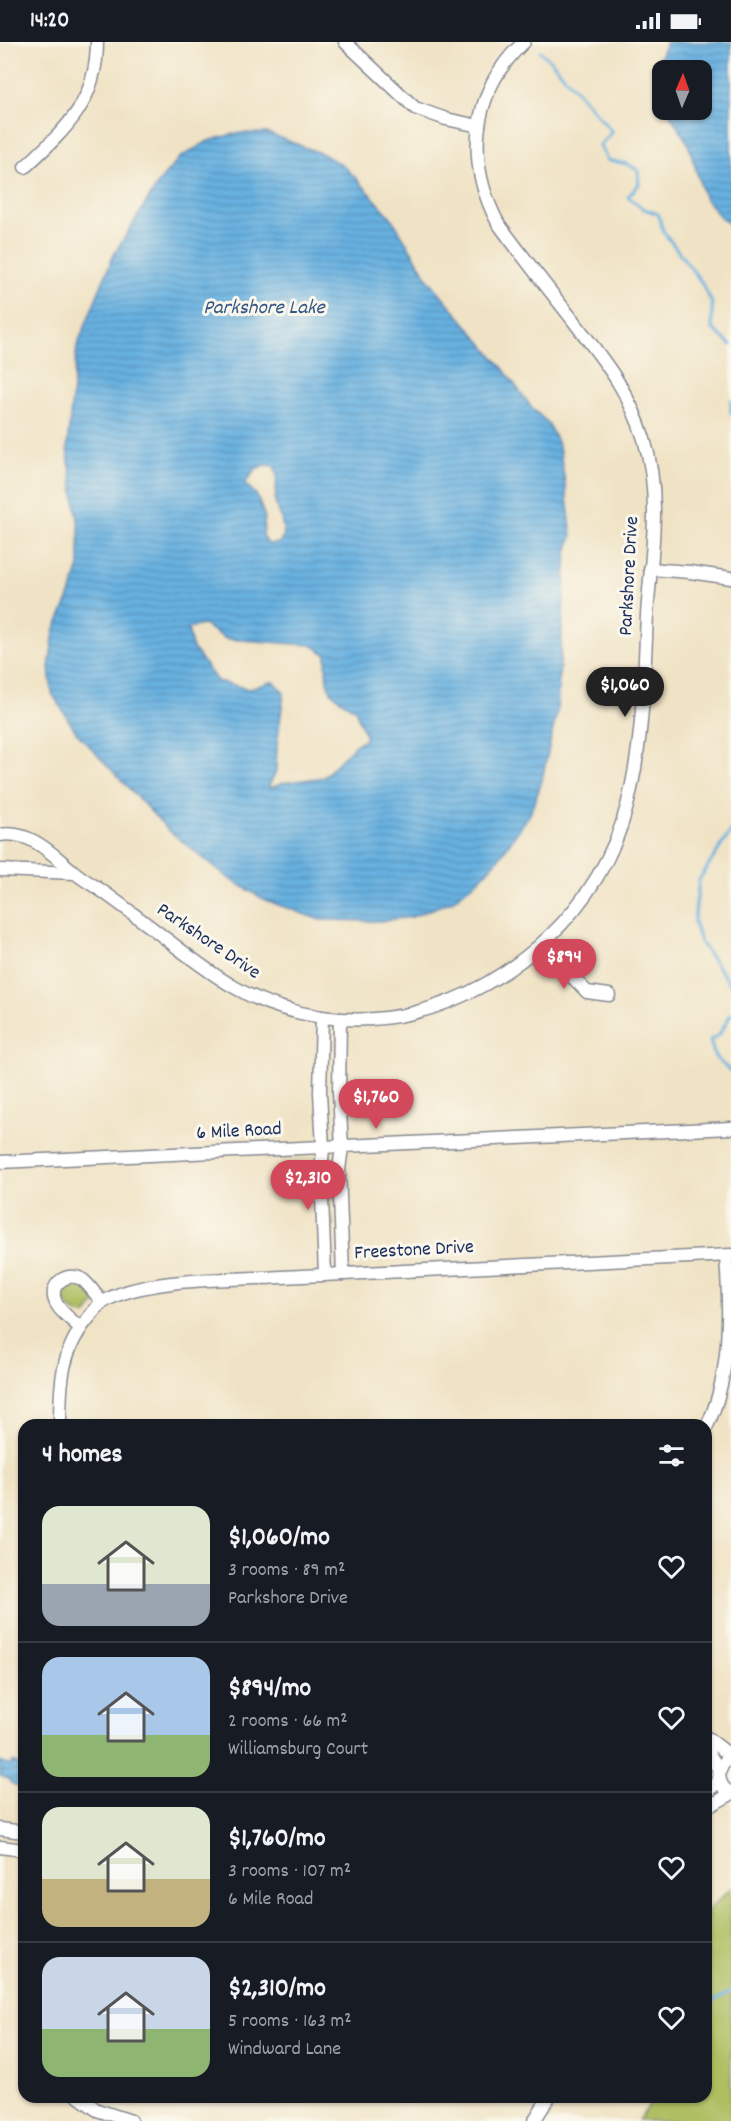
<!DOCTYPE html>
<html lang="en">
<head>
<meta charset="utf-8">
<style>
  :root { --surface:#171b24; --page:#20242c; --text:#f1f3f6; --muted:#9ea1a6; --line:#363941; --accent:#d1495b }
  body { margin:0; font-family:Dekko,sans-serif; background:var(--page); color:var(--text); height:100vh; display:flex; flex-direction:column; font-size:22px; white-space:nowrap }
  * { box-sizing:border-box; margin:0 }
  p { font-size:20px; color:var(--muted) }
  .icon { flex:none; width:33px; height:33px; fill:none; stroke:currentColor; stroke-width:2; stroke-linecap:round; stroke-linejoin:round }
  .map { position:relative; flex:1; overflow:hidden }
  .side { position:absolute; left:18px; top:1377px; width:694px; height:684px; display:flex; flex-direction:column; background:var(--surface); border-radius:18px; box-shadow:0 2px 4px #0004 }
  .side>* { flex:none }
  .needle { width:39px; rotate:2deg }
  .controls { position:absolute; left:652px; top:18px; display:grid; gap:12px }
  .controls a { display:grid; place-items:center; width:60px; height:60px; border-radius:12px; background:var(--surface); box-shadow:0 2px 4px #0004; font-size:30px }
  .price { position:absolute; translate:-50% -51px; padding:0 14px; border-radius:21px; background:var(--accent); color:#fff; font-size:20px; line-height:39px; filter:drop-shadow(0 2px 3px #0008) }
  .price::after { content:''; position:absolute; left:50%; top:36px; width:18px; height:14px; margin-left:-9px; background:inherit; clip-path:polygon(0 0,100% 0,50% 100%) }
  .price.on { background:#222; color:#fff }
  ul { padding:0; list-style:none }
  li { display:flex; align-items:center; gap:18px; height:150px; padding:0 24px }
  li+li { border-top:2px solid var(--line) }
  li span { display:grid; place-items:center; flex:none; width:168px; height:120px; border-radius:18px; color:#555 }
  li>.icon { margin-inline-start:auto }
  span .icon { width:72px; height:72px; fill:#fffc; stroke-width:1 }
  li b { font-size:26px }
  h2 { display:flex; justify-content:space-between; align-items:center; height:72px; padding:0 24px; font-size:26px }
  .status { display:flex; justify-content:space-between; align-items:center; height:42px; padding:0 30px; background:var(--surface); direction:ltr }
  .status svg { height:16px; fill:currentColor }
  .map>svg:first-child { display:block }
  .green { fill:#afbe61; stroke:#657660; stroke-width:1.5 }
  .water { fill:url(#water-rules); stroke:#42709f; stroke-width:1.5; fill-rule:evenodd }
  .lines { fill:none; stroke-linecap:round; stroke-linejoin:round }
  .stream { stroke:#68b1e0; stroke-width:3 }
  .minor-casing { stroke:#868992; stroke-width:15 }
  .minor { stroke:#fff; stroke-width:12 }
  .labels { text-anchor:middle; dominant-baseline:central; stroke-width:6; stroke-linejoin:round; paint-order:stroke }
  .street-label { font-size:20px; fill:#1b2f5e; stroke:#fbf7ec }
  .water-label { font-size:21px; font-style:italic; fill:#325685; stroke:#fbf7ec }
</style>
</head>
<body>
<div class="status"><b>14:20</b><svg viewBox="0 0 49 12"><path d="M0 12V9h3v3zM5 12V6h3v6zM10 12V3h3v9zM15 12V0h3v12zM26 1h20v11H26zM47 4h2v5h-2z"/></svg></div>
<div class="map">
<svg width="731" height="2079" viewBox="0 0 731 2079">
  <defs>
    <pattern id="water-rules" width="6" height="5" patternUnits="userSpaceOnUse" patternTransform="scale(1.5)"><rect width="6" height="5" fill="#68b1e0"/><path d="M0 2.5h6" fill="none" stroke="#5590b9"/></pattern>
  </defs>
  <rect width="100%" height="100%" fill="#fbf7ec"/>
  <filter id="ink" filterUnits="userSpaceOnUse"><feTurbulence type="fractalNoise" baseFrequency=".0167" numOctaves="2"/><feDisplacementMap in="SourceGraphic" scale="12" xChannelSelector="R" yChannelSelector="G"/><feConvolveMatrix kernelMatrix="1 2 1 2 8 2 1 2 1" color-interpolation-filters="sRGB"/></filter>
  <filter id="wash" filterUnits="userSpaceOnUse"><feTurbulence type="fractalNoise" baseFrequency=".008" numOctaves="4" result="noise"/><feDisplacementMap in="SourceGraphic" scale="24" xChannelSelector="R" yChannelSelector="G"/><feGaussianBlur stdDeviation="1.35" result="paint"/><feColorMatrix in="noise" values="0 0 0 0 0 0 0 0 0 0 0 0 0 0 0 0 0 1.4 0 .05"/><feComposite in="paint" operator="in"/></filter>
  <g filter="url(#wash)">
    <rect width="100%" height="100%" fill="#f0e3c5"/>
    <g class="green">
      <path d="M70,1240l11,1 15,19 -10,13c-12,0 -23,-11 -24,-23z"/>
      <path d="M731,1846v233h-93l17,-24h51l1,-186z"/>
    </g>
    <g class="water">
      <path d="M667,0h64v183l-9,-6 -18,-22 -16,-54 -21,-33h35v-40h-39v33l-2,-3 -6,-34z"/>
      <path d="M237,91h30l56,21 19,11 14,13 35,39 38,63 73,87 30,41 16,15 11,23 6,36 7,54 -5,16 -10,160 -16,72 -11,30 -30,43 -20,22 -28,22 -40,16 -32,4 -60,-1 -55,-20 -37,-22 -60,-48 -92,-98 -24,-39 -3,-25 5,-37 16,-36 9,-29v-38l-12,-80 10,-102 36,-90 46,-74 20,-24 29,-17zM266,423l8,1 3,8 -2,29 6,14 3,19 -5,7 -11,1 -5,-9 2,-18 -9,-23 -11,-10 10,-15zM204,583l22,14 85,6 15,9c1,34 -3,37 29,55l11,29 -11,7 -31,32 -42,6 -11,5 -2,-2 7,-15 1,-27 7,-51 -11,-12 -24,8 -32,-8 -25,-34 -4,-19z"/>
      <path d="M0,1720l11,4 2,-4 11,5 -7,19 -6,-3v-3l-11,-4z"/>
    </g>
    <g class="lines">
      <g class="stream">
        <path d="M540,9l12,11 60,70 -12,13 7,15 20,4 11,6 1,14 -11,13 14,11 16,6 5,17 39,52 10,20v25l19,17"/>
        <path d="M731,359v12"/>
        <path d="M731,789l-32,49 -5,42 6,20 31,43"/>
        <path d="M731,972l-12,21 -9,5 5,17 16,15"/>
        <path d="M707,1963l24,-14"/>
      </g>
    </g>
  </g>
  <g filter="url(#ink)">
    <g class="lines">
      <defs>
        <g id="minor">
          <path d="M345,0l70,66 31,11 33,7"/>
          <path d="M25,125c41,-38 72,-65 72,-125"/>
          <path d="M650,527l40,3 41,6"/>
          <path d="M0,793c30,-5 52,19 73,36 9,8 20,14 29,20 16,11 31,23 46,34 28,21 56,45 86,62 53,31 120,40 179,26 100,-25 189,-107 214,-207 16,-62 17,-128 20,-191 4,-58 15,-119 -3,-176 -16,-51 -41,-79 -72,-120 -25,-32 -50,-63 -74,-96 -33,-62 -27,-132 26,-181"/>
          <path d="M0,828l75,3"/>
          <path d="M541,903l46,47 22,3"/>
          <path d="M322,975l-2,76 3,55 -2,24 4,103"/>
          <path d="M340,977l-1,74 3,54 -3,23 4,104"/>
          <path d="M0,1120l731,-34"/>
          <path d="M79,1285c-7,-7 -19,-15 -23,-24 -9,-18 11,-33 27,-23 7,6 13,15 19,22"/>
          <path d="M60,1383c0,-43 1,-76 31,-110 3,-4 7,-10 12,-13 40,-25 131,-22 179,-25 149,-8 299,-14 449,-22"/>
          <path d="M706,1386c25,-50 24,-115 20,-172"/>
          <path d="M706,1695l25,19"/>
          <path d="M706,1707l13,21"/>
          <path d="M731,1714c-14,10 -17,28 0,37"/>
          <path d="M706,1753l13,-16"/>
          <path d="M706,1766l25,-14"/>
          <path d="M0,1787l24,3"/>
          <path d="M0,1805l24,3"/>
          <path d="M79,2055l18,13 34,11"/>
          <path d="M534,2079l15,-24"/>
        </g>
      </defs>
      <use href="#minor" class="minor-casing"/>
      <use href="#minor" class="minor"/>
    </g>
  </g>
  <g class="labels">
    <g class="street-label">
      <text transform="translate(630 534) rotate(-87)">Parkshore Drive</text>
      <text transform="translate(208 900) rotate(34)">Parkshore Drive</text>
      <text transform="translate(239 1090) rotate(-3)">6 Mile Road</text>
      <text transform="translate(414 1209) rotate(-3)">Freestone Drive</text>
    </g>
    <g class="water-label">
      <text x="264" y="267">Parkshore Lake</text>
    </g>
  </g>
</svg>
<div class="controls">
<a><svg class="needle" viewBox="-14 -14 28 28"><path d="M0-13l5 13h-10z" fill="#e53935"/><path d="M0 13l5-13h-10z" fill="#9ea1a6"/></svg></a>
</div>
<b class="price on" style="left:625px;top:676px">$1,060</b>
<b class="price" style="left:564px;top:948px">$894</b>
<b class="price" style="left:376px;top:1088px">$1,760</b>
<b class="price" style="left:308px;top:1169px">$2,310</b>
<section class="side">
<h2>4 homes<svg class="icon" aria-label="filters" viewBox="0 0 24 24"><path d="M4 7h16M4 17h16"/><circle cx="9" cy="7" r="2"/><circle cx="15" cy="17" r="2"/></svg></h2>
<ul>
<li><span style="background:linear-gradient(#dfe7d0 65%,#9aa5b1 0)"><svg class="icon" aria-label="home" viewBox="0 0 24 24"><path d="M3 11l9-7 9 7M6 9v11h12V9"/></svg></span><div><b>$1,060/mo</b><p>3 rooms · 89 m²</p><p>Parkshore Drive</p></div><svg class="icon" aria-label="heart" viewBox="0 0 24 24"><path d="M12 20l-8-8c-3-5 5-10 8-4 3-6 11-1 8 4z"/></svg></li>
<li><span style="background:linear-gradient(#a9c7e8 65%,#8fb573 0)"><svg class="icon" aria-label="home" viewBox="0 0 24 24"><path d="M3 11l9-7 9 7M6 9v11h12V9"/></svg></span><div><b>$894/mo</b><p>2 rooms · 66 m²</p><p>Williamsburg Court</p></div><svg class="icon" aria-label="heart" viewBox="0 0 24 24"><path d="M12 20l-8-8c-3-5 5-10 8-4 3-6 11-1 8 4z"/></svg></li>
<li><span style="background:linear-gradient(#dfe7d0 60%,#c2b280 0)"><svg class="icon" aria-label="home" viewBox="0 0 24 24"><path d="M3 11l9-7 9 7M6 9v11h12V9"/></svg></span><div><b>$1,760/mo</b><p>3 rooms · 107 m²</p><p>6 Mile Road</p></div><svg class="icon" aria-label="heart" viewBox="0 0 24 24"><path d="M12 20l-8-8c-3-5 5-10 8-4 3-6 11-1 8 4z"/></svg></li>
<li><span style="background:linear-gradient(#c9d6e8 60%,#8fb573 0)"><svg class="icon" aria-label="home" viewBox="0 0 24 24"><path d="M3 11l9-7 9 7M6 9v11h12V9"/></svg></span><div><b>$2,310/mo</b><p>5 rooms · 163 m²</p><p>Windward Lane</p></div><svg class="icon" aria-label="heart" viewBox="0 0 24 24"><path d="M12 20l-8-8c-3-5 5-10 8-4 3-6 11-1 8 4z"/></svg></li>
</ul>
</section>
</div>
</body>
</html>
